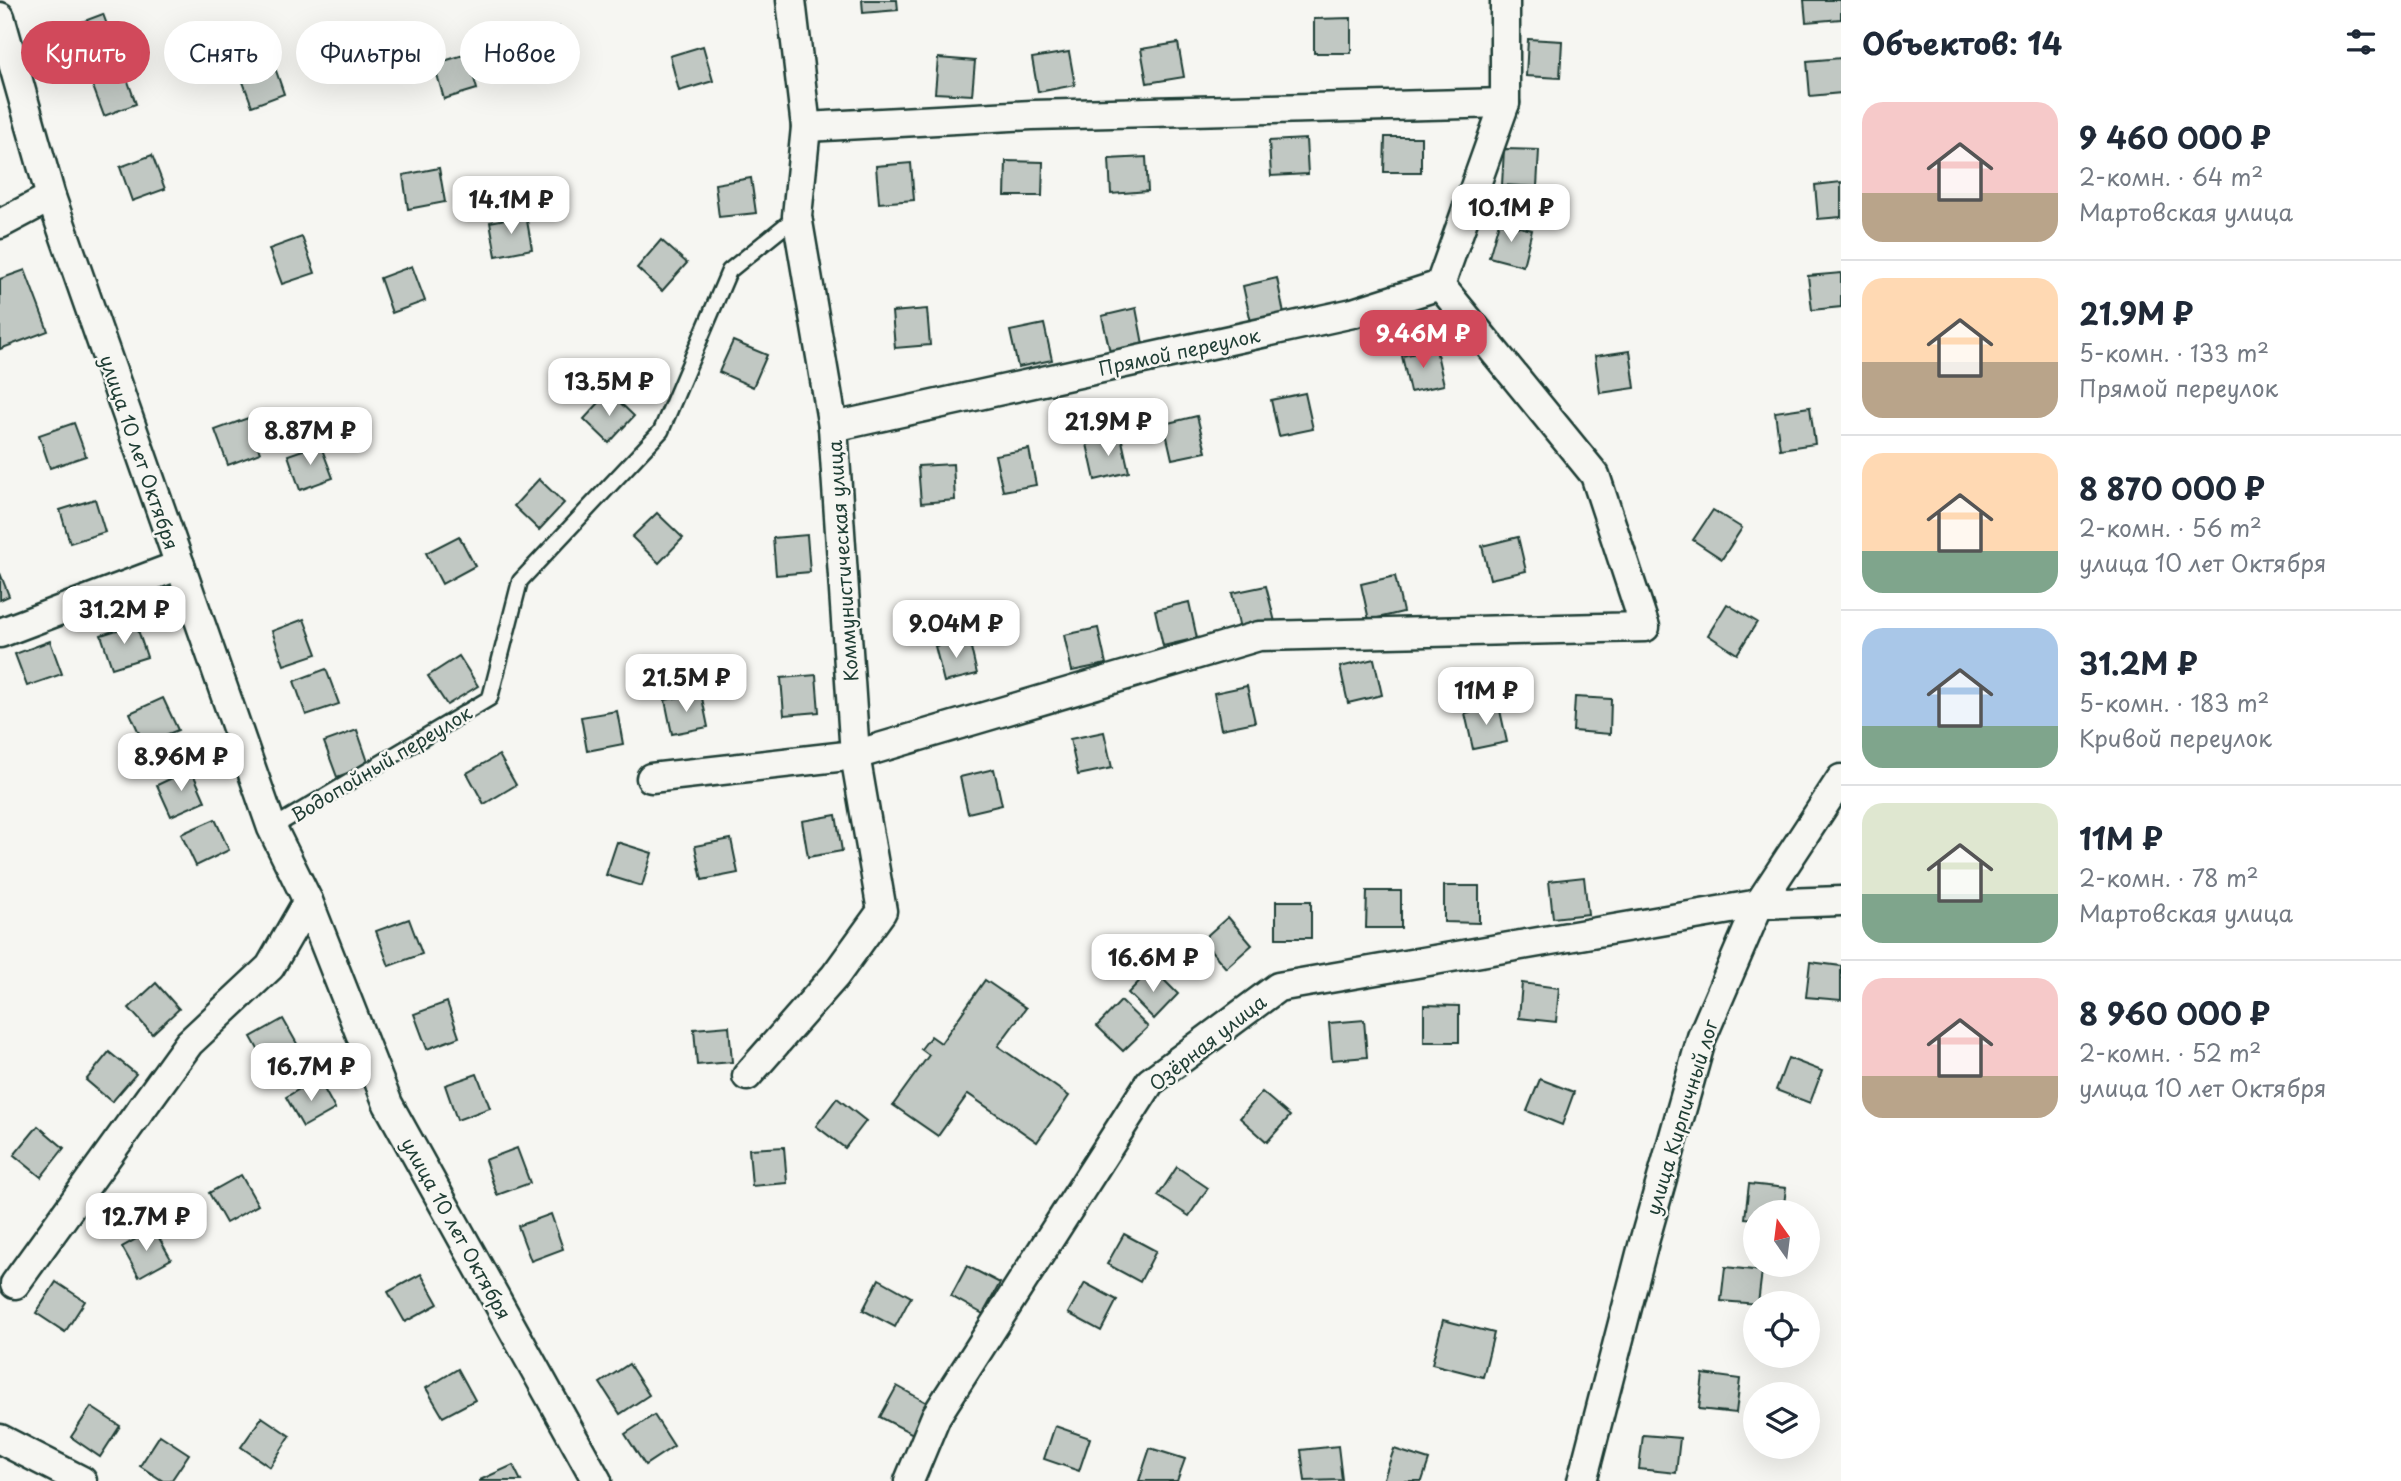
<!DOCTYPE html>
<html lang="ru">
<head>
<meta charset="utf-8">
<style>
  :root { --surface:#fff; --page:#f2f2f3; --text:#1f2937; --muted:#747a83; --line:#e0e1e3; --accent:#d1495b }
  body { margin:0; font-family:"Playpen Sans",sans-serif; background:var(--page); color:var(--text); height:100vh; display:flex; flex-direction:column; font-size:26px; white-space:nowrap }
  * { box-sizing:border-box; margin:0 }
  p { font-size:23px; color:var(--muted) }
  .icon { flex:none; width:38px; height:38px; fill:none; stroke:currentColor; stroke-width:2; stroke-linecap:round; stroke-linejoin:round }
  .map { position:relative; flex:1; overflow:hidden }
  .sheet { display:flex; flex-direction:column; background:var(--surface); width:560px }
  .sheet>* { flex:none }
  .hud { position:absolute; left:21px; top:21px; width:665px; height:63px; display:flex; gap:14px }
  .needle { width:46px; rotate:346deg }
  .tools { position:absolute; left:1743px; top:1200px; display:grid; gap:14px }
  .tools a { display:grid; place-items:center; width:77px; height:77px; border-radius:50%; background:var(--surface); box-shadow:0 7px 28px #0002; font-size:35px }
  .price { position:absolute; translate:-50% -60px; padding:0 16px; border-radius:14px; background:#fff; color:#222; font-size:23px; line-height:46px; filter:drop-shadow(0 2px 4px #0008) }
  .price::after { content:''; position:absolute; left:50%; top:42px; width:21px; height:16px; margin-left:-10px; background:inherit; clip-path:polygon(0 0,100% 0,50% 100%) }
  .price.active { background:var(--accent); color:#fff }
  ul { padding:0; list-style:none }
  li { display:flex; align-items:center; gap:21px; height:175px; padding:0 21px }
  li+li { border-top:2px solid var(--line) }
  li span { display:grid; place-items:center; flex:none; width:196px; height:140px; border-radius:21px; color:#555 }
  li>.icon { margin-inline-start:auto }
  span .icon { width:84px; height:84px; fill:#fffc; stroke-width:1 }
  li b { font-size:30px }
  h2 { display:flex; justify-content:space-between; align-items:center; height:84px; padding:0 21px; font-size:30px }
  .chip { padding:0 24px; border-radius:32px; background:var(--surface); box-shadow:0 7px 28px #0002; font-size:24px; line-height:63px }
  .chip.active { background:var(--accent); color:#fff }
  main { display:flex; flex:1; min-height:0 }
  .map>svg:first-child { display:block }
  .building { fill:#c1c8c3; stroke:#1f3d34; stroke-width:2 }
  .lines { fill:none; stroke-linecap:round; stroke-linejoin:round }
  .service-casing { stroke:#1f3d34; stroke-width:19 }
  .minor-casing { stroke:#1f3d34; stroke-width:33 }
  .service { stroke:#f6f6f2; stroke-width:14 }
  .minor { stroke:#f6f6f2; stroke-width:28 }
  .labels { text-anchor:middle; dominant-baseline:central; stroke-width:5; stroke-linejoin:round; paint-order:stroke }
  .street-label { font-size:19px; fill:#1f3d34; stroke:#f6f6f2 }
</style>
</head>
<body>
<main>
<div class="map">
<svg width="1841" height="1481" viewBox="0 0 1841 1481">
  <rect width="100%" height="100%" fill="#f6f6f2"/>
  <filter id="ink" filterUnits="userSpaceOnUse"><feTurbulence type="fractalNoise" baseFrequency=".0143" numOctaves="2"/><feDisplacementMap in="SourceGraphic" scale="14" xChannelSelector="R" yChannelSelector="G"/><feConvolveMatrix kernelMatrix="1 2 1 2 8 2 1 2 1" color-interpolation-filters="sRGB"/></filter>
  <g filter="url(#ink)">
    <g class="building">
      <path d="M862,0h35l1,10 -35,3z"/>
      <path d="M1804,0h37v19l-35,3z"/>
      <path d="M103,14l13,35 -33,12 -12,-35z"/>
      <path d="M1351,18v35h-37v-34z"/>
      <path d="M559,27l10,35 -33,9 -11,-35z"/>
      <path d="M1528,39l34,2 -2,37 -34,-2z"/>
      <path d="M1178,43l6,34 -37,6 -6,-34z"/>
      <path d="M703,46l10,35 -34,10 -9,-35z"/>
      <path d="M1069,52l6,33 -37,7 -6,-34z"/>
      <path d="M467,54l10,35 -33,10 -10,-35z"/>
      <path d="M938,58l37,3 -3,34 -37,-2z"/>
      <path d="M1841,58v35l-31,3 -3,-35z"/>
      <path d="M272,59l12,35 -32,12 -13,-35z"/>
      <path d="M124,70l12,34 -32,12 -13,-35z"/>
      <path d="M1385,137h36v35h-37z"/>
      <path d="M1306,139l2,35 -37,2 -2,-35z"/>
      <path d="M1504,149l35,1 -2,37 -35,-2z"/>
      <path d="M152,155l13,34 -33,12 -12,-34z"/>
      <path d="M1146,157l2,34 -37,3 -2,-35z"/>
      <path d="M1006,161l37,1 -1,34h-37z"/>
      <path d="M911,163l3,37 -35,3 -3,-37z"/>
      <path d="M439,168l6,34 -37,7 -5,-34z"/>
      <path d="M751,178l5,35 -37,4 -4,-33z"/>
      <path d="M1841,182v35l-23,2 -3,-34z"/>
      <path d="M526,215l6,34 -36,7 -6,-34z"/>
      <path d="M1499,222l33,8 -9,36 -34,-9z"/>
      <path d="M302,237l13,36 -33,11 -13,-35z"/>
      <path d="M661,240l26,23 -25,28 -25,-23z"/>
      <path d="M412,266l13,35 -33,12 -12,-35z"/>
      <path d="M25,270l23,61 -48,18v-70z"/>
      <path d="M1841,273v34l-29,3 -4,-34z"/>
      <path d="M1277,278l7,36 -33,8 -8,-36z"/>
      <path d="M1136,308l7,36 -33,8 -8,-36z"/>
      <path d="M927,309l3,36 -35,3 -3,-36z"/>
      <path d="M1044,324l8,36 -34,7 -8,-36z"/>
      <path d="M733,341l34,14 -14,32 -34,-15z"/>
      <path d="M1436,349l8,36 -34,7 -8,-36z"/>
      <path d="M1630,351l5,37 -35,5 -5,-37z"/>
      <path d="M609,392l25,24 -25,27 -25,-24z"/>
      <path d="M1305,393l8,36 -34,7 -8,-36z"/>
      <path d="M1810,407l5,37 -35,5 -5,-37z"/>
      <path d="M1197,416l9,36 -34,7 -8,-35z"/>
      <path d="M248,418l12,35 -32,12 -13,-35z"/>
      <path d="M74,423l12,33 -36,12 -11,-33z"/>
      <path d="M1121,436l8,36 -34,8 -8,-36z"/>
      <path d="M320,444l13,34 -33,12 -12,-35z"/>
      <path d="M1029,449l7,36 -33,6 -8,-36z"/>
      <path d="M953,464l2,36 -34,3 -3,-37z"/>
      <path d="M539,479l25,24 -25,27 -25,-24z"/>
      <path d="M95,499l10,33 -35,11 -10,-33z"/>
      <path d="M1713,510l29,18 -20,31 -29,-19z"/>
      <path d="M657,513l26,25 -24,25 -27,-26z"/>
      <path d="M807,535l3,37 -34,3 -3,-37z"/>
      <path d="M459,536l16,30 -33,18 -16,-31z"/>
      <path d="M1518,537l8,34 -36,8 -8,-33z"/>
      <path d="M0,573l9,23 -9,4z"/>
      <path d="M1395,576l8,36 -34,8 -8,-36z"/>
      <path d="M1266,586l9,36 -35,7 -8,-36z"/>
      <path d="M1189,602l8,36 -34,8 -8,-36z"/>
      <path d="M1727,604l30,18 -20,32 -29,-19z"/>
      <path d="M304,619l13,35 -33,11 -12,-34z"/>
      <path d="M136,624l11,33 -35,11 -11,-33z"/>
      <path d="M1098,628l8,36 -34,7 -8,-36z"/>
      <path d="M969,639l8,35 -33,8 -9,-36z"/>
      <path d="M50,641l12,33 -35,12 -12,-32z"/>
      <path d="M459,656l19,30 -31,19 -19,-29z"/>
      <path d="M1374,659l8,36 -34,8 -8,-36z"/>
      <path d="M326,669l13,35 -33,11 -12,-34z"/>
      <path d="M816,675l3,37 -35,3 -3,-37z"/>
      <path d="M1247,686l8,36 -34,7 -7,-36z"/>
      <path d="M701,693l7,34 -36,7 -7,-34z"/>
      <path d="M1575,697l36,2 -1,35 -37,-3z"/>
      <path d="M163,698l15,32 -34,14 -14,-31z"/>
      <path d="M1499,706l8,36 -34,7 -8,-36z"/>
      <path d="M617,711l6,33 -36,7 -6,-34z"/>
      <path d="M357,730l12,35 -32,12 -13,-35z"/>
      <path d="M1104,732l8,36 -34,7 -8,-36z"/>
      <path d="M499,755l17,30 -32,19 -17,-31z"/>
      <path d="M191,769l14,32 -34,15 -14,-31z"/>
      <path d="M994,769l8,36 -34,8 -8,-36z"/>
      <path d="M836,815l6,36 -34,6 -6,-36z"/>
      <path d="M215,819l14,31 -33,16 -15,-32z"/>
      <path d="M731,839l7,34 -36,7 -7,-34z"/>
      <path d="M617,842l35,11 -10,33 -36,-11z"/>
      <path d="M1584,877l4,37 -35,4 -4,-37z"/>
      <path d="M1444,886h35v37l-35,-1z"/>
      <path d="M1367,891h34v37h-35z"/>
      <rect x="1276" y="901" width="35" height="37"/>
      <path d="M1228,917l24,28 -26,23 -24,-28z"/>
      <path d="M409,919l13,35 -33,12 -13,-35z"/>
      <path d="M1810,962l31,4v34l-35,-3z"/>
      <path d="M1152,968l26,26 -24,25 -26,-26z"/>
      <path d="M985,980l41,28 -28,38 71,50 -32,46 -69,-48 -30,42 -45,-31 36,-50 -8,-6 10,-13 10,7z"/>
      <path d="M156,983l23,26 -27,25 -23,-26z"/>
      <path d="M1522,983l37,5 -3,34 -37,-4z"/>
      <path d="M1121,1001l27,26 -25,24 -26,-25z"/>
      <path d="M447,1002l12,35 -32,12 -13,-35z"/>
      <path d="M1424,1005l35,1v36h-35z"/>
      <path d="M283,1019l17,30 -32,18 -17,-30z"/>
      <path d="M1364,1020l3,37 -35,3 -3,-37z"/>
      <path d="M729,1026l3,36 -35,3 -3,-36z"/>
      <path d="M109,1052l27,22 -24,28 -26,-22z"/>
      <path d="M1788,1058l34,13 -12,32 -34,-13z"/>
      <path d="M477,1074l13,34 -33,12 -12,-35z"/>
      <path d="M318,1078l17,31 -32,18 -17,-30z"/>
      <path d="M1540,1079l34,13 -12,33 -35,-14z"/>
      <path d="M1262,1092l28,24 -23,26 -27,-24z"/>
      <path d="M837,1098l29,23 -21,27 -29,-22z"/>
      <path d="M38,1126l26,22 -23,29 -27,-22z"/>
      <path d="M784,1147l3,36 -35,3 -3,-37z"/>
      <path d="M517,1148l13,35 -33,12 -12,-35z"/>
      <path d="M1177,1167l31,21 -19,28 -31,-20z"/>
      <path d="M241,1175l17,30 -32,18 -17,-30z"/>
      <path d="M1749,1184l37,4 -3,25h-28v6l-10,-1z"/>
      <path d="M551,1214l12,35 -32,12 -13,-35z"/>
      <path d="M154,1229l17,30 -32,18 -17,-30z"/>
      <path d="M1124,1234l32,17 -16,31 -33,-18z"/>
      <path d="M967,1266l33,17 -17,31 -32,-18z"/>
      <path d="M1725,1267l37,4 -4,33 -37,-3z"/>
      <path d="M421,1274l17,30 -33,18 -17,-30z"/>
      <path d="M879,1279l32,18 -16,30 -32,-17z"/>
      <path d="M56,1282l29,19 -20,31 -29,-19z"/>
      <path d="M1085,1283l32,17 -16,31 -33,-18z"/>
      <path d="M1443,1320l51,13 -11,44 -51,-13z"/>
      <path d="M629,1364l20,31 -29,19 -20,-31z"/>
      <path d="M458,1369l17,31 -32,17 -17,-29z"/>
      <path d="M1703,1374l37,5 -4,34 -37,-4z"/>
      <path d="M897,1386l32,18 -16,30 -33,-17z"/>
      <path d="M91,1407l29,19 -20,31 -29,-20z"/>
      <path d="M654,1415l20,31 -29,19 -20,-31z"/>
      <path d="M262,1417l28,19 -20,31 -29,-20z"/>
      <path d="M1055,1426l35,12 -11,33 -35,-12z"/>
      <path d="M160,1435l29,19 -18,27h-8l-23,-15z"/>
      <path d="M1643,1435l37,3 -4,35 -37,-4z"/>
      <path d="M1338,1446l4,34 -37,1 -4,-31z"/>
      <path d="M1150,1448l35,11 -8,22h-38z"/>
      <path d="M1394,1449l35,11 -7,21h-39z"/>
      <path d="M513,1465l8,16h-41v-1z"/>
    </g>
    <g class="lines">
      <defs>
        <path id="service" d="M272,828l218,-130 30,-117 141,-150 68,-160 68,-55"/>
        <g id="minor">
          <path d="M0,17l51,180 221,631 36,73 80,203 209,377"/>
          <path d="M806,127l226,-12 473,-12"/>
          <path d="M0,224l51,-27"/>
          <path d="M833,427l520,-114 87,-28"/>
          <path d="M0,633l180,-68"/>
          <path d="M651,778l204,-23 404,-119 386,-9 -50,-152 -155,-190 65,-182v-103"/>
          <path d="M747,1076l88,-100 47,-65 -27,-156 -22,-328 -36,-211 9,-89 -15,-127"/>
          <path d="M15,1284l174,-241 81,-76 38,-66"/>
          <path d="M0,1439l82,42"/>
          <path d="M909,1481l27,-65 214,-334 128,-95 481,-83 82,-3"/>
          <path d="M1582,1481l62,-239 58,-205 57,-133 82,-125"/>
        </g>
      </defs>
      <use href="#service" class="service-casing"/>
      <use href="#minor" class="minor-casing"/>
      <use href="#service" class="service"/>
      <use href="#minor" class="minor"/>
    </g>
  </g>
  <g class="labels">
    <g class="street-label">
      <text transform="translate(1179 351) rotate(-12)">Прямой переулок</text>
      <text transform="translate(140 452) rotate(71)">улица 10 лет Октября</text>
      <text transform="translate(842 561) rotate(-94)">Коммунистическая улица</text>
      <text transform="translate(381 763) rotate(-31)">Водопойный переулок</text>
      <text transform="translate(1207 1042) rotate(-38)">Озёрная улица</text>
      <text transform="translate(1681 1117) rotate(-73)">улица Кирпичный лог</text>
      <text transform="translate(457 1228) rotate(61)">улица 10 лет Октября</text>
    </g>
  </g>
</svg>
<div class="tools">
<a><svg class="needle" viewBox="-14 -14 28 28"><path d="M0-13l5 13h-10z" fill="#e53935"/><path d="M0 13l5-13h-10z" fill="#747a83"/></svg></a>
<a><svg class="icon" aria-label="locate" viewBox="0 0 24 24"><circle cx="12" cy="12" r="6"/><path d="M12 2v4M12 18v4M2 12h4M18 12h4"/></svg></a>
<a><svg class="icon" aria-label="layers" viewBox="0 0 24 24"><path d="M12 4l9 5-9 5-9-5zM3 14l9 5 9-5"/></svg></a>
</div>
<b class="price" style="left:511px;top:236px">14.1M ₽</b>
<b class="price" style="left:1511px;top:244px">10.1M ₽</b>
<b class="price active" style="left:1423px;top:370px">9.46M ₽</b>
<b class="price" style="left:609px;top:418px">13.5M ₽</b>
<b class="price" style="left:1108px;top:458px">21.9M ₽</b>
<b class="price" style="left:310px;top:467px">8.87M ₽</b>
<b class="price" style="left:124px;top:646px">31.2M ₽</b>
<b class="price" style="left:956px;top:660px">9.04M ₽</b>
<b class="price" style="left:686px;top:714px">21.5M ₽</b>
<b class="price" style="left:1486px;top:727px">11M ₽</b>
<b class="price" style="left:181px;top:793px">8.96M ₽</b>
<b class="price" style="left:1153px;top:994px">16.6M ₽</b>
<b class="price" style="left:311px;top:1103px">16.7M ₽</b>
<b class="price" style="left:146px;top:1253px">12.7M ₽</b>
<div class="hud">
<a class="chip active">Купить</a>
<a class="chip">Снять</a>
<a class="chip">Фильтры</a>
<a class="chip">Новое</a>
</div>
</div>
<section class="sheet">
<h2>Объектов: 14<svg class="icon" aria-label="filters" viewBox="0 0 24 24"><path d="M4 7h16M4 17h16"/><circle cx="9" cy="7" r="2"/><circle cx="15" cy="17" r="2"/></svg></h2>
<ul>
<li><span style="background:linear-gradient(#f6c9c9 65%,#b9a48a 0)"><svg class="icon" aria-label="home" viewBox="0 0 24 24"><path d="M3 11l9-7 9 7M6 9v11h12V9"/></svg></span><div><b>9 460 000 ₽</b><p>2-комн. · 64 m²</p><p>Мартовская улица</p></div></li>
<li><span style="background:linear-gradient(#ffd9b3 60%,#b9a48a 0)"><svg class="icon" aria-label="home" viewBox="0 0 24 24"><path d="M3 11l9-7 9 7M6 9v11h12V9"/></svg></span><div><b>21.9M ₽</b><p>5-комн. · 133 m²</p><p>Прямой переулок</p></div></li>
<li><span style="background:linear-gradient(#ffd9b3 70%,#7fa58c 0)"><svg class="icon" aria-label="home" viewBox="0 0 24 24"><path d="M3 11l9-7 9 7M6 9v11h12V9"/></svg></span><div><b>8 870 000 ₽</b><p>2-комн. · 56 m²</p><p>улица 10 лет Октября</p></div></li>
<li><span style="background:linear-gradient(#a9c7e8 70%,#7fa58c 0)"><svg class="icon" aria-label="home" viewBox="0 0 24 24"><path d="M3 11l9-7 9 7M6 9v11h12V9"/></svg></span><div><b>31.2M ₽</b><p>5-комн. · 183 m²</p><p>Кривой переулок</p></div></li>
<li><span style="background:linear-gradient(#dfe7d0 65%,#7fa58c 0)"><svg class="icon" aria-label="home" viewBox="0 0 24 24"><path d="M3 11l9-7 9 7M6 9v11h12V9"/></svg></span><div><b>11M ₽</b><p>2-комн. · 78 m²</p><p>Мартовская улица</p></div></li>
<li><span style="background:linear-gradient(#f6c9c9 70%,#b9a48a 0)"><svg class="icon" aria-label="home" viewBox="0 0 24 24"><path d="M3 11l9-7 9 7M6 9v11h12V9"/></svg></span><div><b>8 960 000 ₽</b><p>2-комн. · 52 m²</p><p>улица 10 лет Октября</p></div></li>
</ul>
</section>
</main>
</body>
</html>
